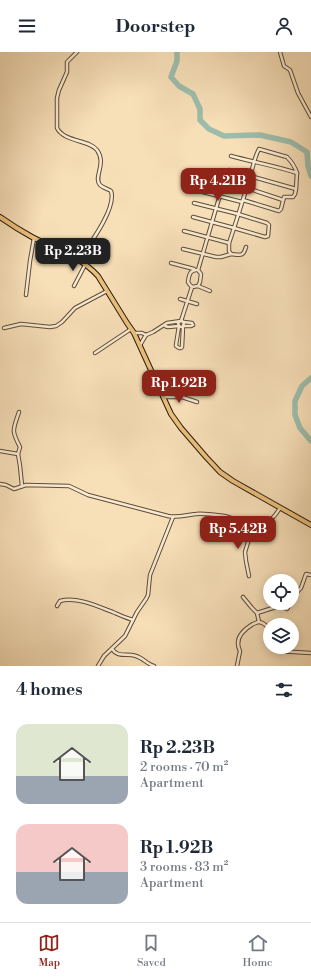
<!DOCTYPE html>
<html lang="en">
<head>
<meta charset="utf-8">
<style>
  :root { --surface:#fff; --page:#f6f6f7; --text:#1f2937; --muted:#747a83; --line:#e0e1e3; --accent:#8f2418 }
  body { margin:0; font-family:"Libre Bodoni",serif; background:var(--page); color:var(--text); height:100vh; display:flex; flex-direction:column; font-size:15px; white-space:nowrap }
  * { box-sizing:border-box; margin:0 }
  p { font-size:13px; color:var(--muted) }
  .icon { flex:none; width:22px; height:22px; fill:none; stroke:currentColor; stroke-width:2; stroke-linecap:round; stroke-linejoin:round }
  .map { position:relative; height:614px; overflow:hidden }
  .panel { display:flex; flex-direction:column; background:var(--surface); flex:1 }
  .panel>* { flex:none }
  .controls { position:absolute; left:263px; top:522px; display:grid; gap:8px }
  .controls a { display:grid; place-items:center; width:36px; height:36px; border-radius:50%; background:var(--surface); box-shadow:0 2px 10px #0003; font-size:20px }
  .price { position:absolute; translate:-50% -34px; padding:0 9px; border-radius:8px; background:var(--accent); color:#fff; font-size:13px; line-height:26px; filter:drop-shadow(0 1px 2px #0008) }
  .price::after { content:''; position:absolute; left:50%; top:24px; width:12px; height:9px; margin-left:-6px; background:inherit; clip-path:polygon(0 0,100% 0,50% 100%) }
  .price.selected { background:#222; color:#fff }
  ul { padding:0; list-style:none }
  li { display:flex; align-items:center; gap:12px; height:100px; padding:0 16px }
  li span { display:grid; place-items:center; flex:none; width:112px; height:80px; border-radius:12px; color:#555 }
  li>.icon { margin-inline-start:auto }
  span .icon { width:48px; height:48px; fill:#fffc; stroke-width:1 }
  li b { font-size:17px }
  h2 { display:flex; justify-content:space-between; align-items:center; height:48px; padding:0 16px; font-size:17px }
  header { display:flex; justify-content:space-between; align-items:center; height:52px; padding:0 16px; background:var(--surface); font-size:18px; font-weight:700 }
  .tabs { display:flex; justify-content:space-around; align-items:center; height:56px; border-top:1px solid var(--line); background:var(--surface); font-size:11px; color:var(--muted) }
  .tabs a { display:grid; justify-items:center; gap:2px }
  .tabs .selected { color:var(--accent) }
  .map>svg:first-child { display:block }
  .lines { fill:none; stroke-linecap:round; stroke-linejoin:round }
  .river { stroke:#9dbdac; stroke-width:5.5 }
  .minor-casing { stroke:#5c4d3a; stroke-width:4.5 }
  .primary-casing { stroke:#291c10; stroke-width:6 }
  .minor { stroke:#faead1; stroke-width:2.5 }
  .primary { stroke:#ecc07c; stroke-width:4 }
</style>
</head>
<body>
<header><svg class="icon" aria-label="menu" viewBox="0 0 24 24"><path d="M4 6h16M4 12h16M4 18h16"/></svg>Doorstep<svg class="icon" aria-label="person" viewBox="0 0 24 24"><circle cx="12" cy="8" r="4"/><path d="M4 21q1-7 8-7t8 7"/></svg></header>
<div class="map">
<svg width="311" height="614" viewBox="0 0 311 614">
  <rect width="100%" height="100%" fill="#f7dfb8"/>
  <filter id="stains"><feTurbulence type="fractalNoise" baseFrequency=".005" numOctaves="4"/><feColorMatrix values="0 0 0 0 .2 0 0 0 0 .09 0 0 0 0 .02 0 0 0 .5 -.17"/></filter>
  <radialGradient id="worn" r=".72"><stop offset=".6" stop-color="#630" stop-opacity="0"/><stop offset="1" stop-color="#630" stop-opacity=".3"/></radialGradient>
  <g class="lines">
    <g class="river">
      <path d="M177,0v9l-6,16 8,9 14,8 7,15v11l9,9 15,7 36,-1 31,7 16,10 1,14 3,10"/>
      <path d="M311,326l-9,8 -7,15v14l5,13 11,13"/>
    </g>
    <defs>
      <g id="minor">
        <path d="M77,0l-10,10v10l-8,18 -2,8v30c7,14 33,12 40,22 10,14 -4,27 3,35 3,3 8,4 11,6 6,17 -22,54 -32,69"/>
        <path d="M280,0l4,14 6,4 8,23 13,24"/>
        <path d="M191,122l56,14 36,12"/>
        <path d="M191,137l51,13"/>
        <path d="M243,148l36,11 2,-2 3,-12h9l2,-3 1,-5"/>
        <path d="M193,165l41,11 31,9 3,-1 1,-11 -2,-2 -29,-9 -44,-11"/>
        <path d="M184,179l45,12c7,-20 13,-41 20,-62 3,-10 5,-23 10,-32l28,8c5,5 8,10 10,16 -21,-7 -44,-11 -66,-17"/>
        <path d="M229,191v8l2,3c10,1 12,3 15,-7"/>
        <path d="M183,197l33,8h5l10,-3"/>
        <path d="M171,211l23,6"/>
        <path d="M74,234l11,-21"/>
        <path d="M198,234l12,5"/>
        <path d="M192,235l6,-1 2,-4 1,-8 -3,-4"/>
        <path d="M26,243l4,-34 4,-23"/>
        <path d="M180,247l17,5"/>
        <path d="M181,269l11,-34 -2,-2 -2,-3c1,-7 2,-13 10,-12l29,-99 2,-1 67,19 1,-16"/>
        <path d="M184,270l8,1 1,2"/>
        <path d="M165,274l3,1 11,-1"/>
        <path d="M179,274l-3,19v1l3,2h2l1,-1 1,-20"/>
        <path d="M184,274h7l2,-1"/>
        <path d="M4,276l17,-4 29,3 6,-1 6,-4 13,-14 32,-17"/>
        <path d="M135,281h7l4,2 7,-3 14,-9 14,-2h1l2,2 -1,3 -2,1 -2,-1 -1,-3 1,-1"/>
        <path d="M140,293l6,-10"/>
        <path d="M95,301l36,-24"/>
        <path d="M163,345h19l15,5"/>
        <path d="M19,360c-6,18 -8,18 1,35l-2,7 2,12 2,20"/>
        <path d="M0,399l18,3"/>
        <path d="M0,432l6,1 8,4 12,-4 43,1 19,9 80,21c10,2 18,-1 28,-2 7,-1 20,1 28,2 12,2 25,14 38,9 8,-3 14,-10 18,-17"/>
        <path d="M249,524l-3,-15 -1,-9 8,-26"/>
        <path d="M243,545l9,11 5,5 22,-7 8,3 4,-6"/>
        <path d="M292,549l3,-7 6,-6 5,-14 5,1"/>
        <path d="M57,554l3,-5c17,-5 39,6 55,12 6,3 12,5 18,7"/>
        <path d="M257,561l2,9"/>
        <path d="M273,595v2l3,2 35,2"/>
        <path d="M112,597c6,9 15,4 24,7 7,2 11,8 18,10"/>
        <path d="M98,614l6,-10 21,-20 12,-24 9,-13 2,-4 2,-20 23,-58"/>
        <path d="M237,614l3,-15c-6,-12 3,-21 13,-27 1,0 4,-2 6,-2 4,0 8,4 11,7"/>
      </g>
      <path id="primary" d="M0,165c10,7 21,14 32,20 23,12 48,19 66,39l29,47 7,10 37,81 10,14 25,29 14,15 13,9 78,44"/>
    </defs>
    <use href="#minor" class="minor-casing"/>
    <use href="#primary" class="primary-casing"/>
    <use href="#minor" class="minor"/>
    <use href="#primary" class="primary"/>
  </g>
  <rect width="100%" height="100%" filter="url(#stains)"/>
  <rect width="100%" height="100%" fill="url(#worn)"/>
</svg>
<div class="controls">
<a><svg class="icon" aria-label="locate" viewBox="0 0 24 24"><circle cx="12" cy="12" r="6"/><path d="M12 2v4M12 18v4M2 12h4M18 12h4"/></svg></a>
<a><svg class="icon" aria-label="layers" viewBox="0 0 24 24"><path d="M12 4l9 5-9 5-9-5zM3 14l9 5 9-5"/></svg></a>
</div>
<b class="price" style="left:218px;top:150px">Rp 4.21B</b>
<b class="price selected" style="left:73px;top:220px">Rp 2.23B</b>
<b class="price" style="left:179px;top:352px">Rp 1.92B</b>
<b class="price" style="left:238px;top:498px">Rp 5.42B</b>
</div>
<section class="panel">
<h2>4 homes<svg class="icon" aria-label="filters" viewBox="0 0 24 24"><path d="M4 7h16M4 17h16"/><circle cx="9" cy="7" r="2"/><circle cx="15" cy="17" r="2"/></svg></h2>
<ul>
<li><span style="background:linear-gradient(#dfe7d0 65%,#9aa5b1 0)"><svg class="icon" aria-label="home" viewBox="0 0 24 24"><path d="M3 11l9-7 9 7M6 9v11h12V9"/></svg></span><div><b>Rp 2.23B</b><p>2 rooms · 70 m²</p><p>Apartment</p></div></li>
<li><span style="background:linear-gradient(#f6c9c9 60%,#9aa5b1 0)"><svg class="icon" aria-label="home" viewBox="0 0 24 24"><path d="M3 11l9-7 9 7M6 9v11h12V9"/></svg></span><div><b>Rp 1.92B</b><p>3 rooms · 83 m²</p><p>Apartment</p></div></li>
</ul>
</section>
<nav class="tabs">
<a class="selected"><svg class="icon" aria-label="map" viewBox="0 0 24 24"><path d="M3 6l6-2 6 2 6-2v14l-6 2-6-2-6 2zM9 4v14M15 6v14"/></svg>Map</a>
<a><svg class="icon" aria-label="saved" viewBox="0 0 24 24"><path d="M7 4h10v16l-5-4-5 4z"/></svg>Saved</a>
<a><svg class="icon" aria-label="home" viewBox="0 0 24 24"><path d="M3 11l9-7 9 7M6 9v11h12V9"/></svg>Home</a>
</nav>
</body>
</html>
